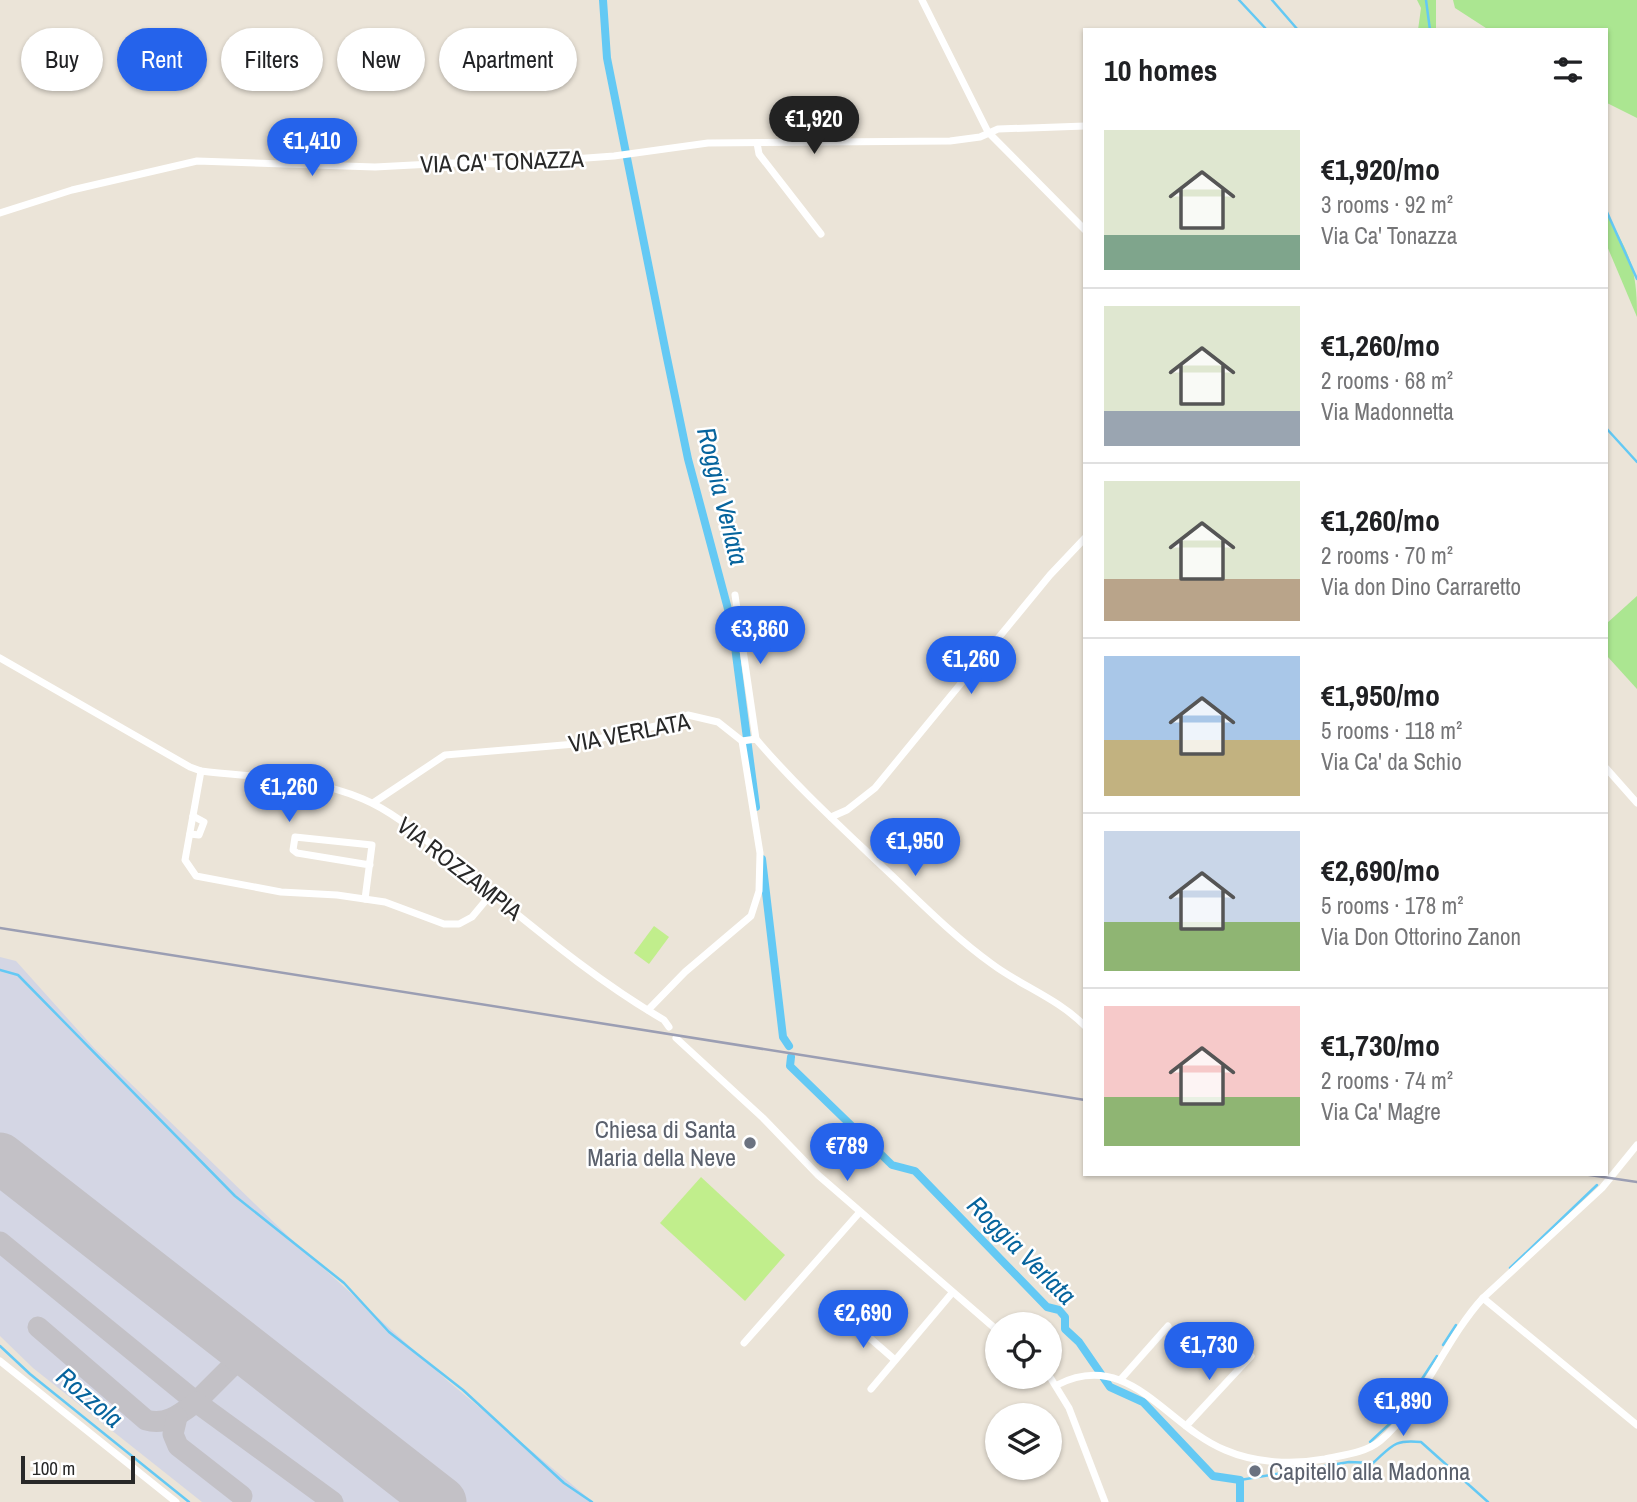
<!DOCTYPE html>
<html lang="en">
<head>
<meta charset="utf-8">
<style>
  :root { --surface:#fff; --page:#f6f6f6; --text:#202124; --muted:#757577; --line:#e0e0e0; --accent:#2563eb }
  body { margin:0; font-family:"Archivo Narrow",sans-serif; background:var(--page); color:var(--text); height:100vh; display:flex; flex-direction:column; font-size:26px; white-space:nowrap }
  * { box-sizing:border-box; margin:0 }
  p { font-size:23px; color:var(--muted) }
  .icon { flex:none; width:38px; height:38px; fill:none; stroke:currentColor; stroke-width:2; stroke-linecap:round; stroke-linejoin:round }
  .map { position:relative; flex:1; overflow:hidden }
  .side { position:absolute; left:1083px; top:28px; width:525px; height:1148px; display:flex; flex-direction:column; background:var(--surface); border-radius:0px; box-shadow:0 2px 5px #0004 }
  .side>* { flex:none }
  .banner { position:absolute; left:21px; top:28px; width:665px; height:63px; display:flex; gap:14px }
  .fabs { position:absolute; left:985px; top:1312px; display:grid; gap:14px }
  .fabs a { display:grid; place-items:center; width:77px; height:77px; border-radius:50%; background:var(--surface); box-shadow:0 2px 5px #0004; font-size:35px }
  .scale { position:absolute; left:21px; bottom:18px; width:114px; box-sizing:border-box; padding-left:7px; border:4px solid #282828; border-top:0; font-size:19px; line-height:24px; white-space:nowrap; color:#282828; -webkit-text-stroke:5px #fff; paint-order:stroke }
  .price { position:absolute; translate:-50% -60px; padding:0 16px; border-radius:24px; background:var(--accent); color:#fff; font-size:23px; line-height:46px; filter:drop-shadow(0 2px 4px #0008) }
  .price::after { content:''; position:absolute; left:50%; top:42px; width:21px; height:16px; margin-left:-10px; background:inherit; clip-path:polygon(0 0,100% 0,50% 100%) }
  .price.current { background:#222; color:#fff }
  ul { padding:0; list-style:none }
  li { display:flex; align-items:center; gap:21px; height:175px; padding:0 21px }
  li+li { border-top:2px solid var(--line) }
  li span { display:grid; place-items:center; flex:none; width:196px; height:140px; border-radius:0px; color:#555 }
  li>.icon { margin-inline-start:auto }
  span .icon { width:84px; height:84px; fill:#fffc; stroke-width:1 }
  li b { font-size:30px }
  h2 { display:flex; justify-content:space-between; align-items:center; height:84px; padding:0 21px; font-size:30px }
  .tag { padding:0 24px; border-radius:32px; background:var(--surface); box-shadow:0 2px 5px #0004; font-size:24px; line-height:63px }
  .tag.current { background:var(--accent); color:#fff }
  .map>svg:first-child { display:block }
  .airport { fill:#d4d6e4 }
  .green { fill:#abe691 }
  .pitch { fill:#c1ee8c }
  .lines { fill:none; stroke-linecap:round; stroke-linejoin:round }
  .stream { stroke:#64c9f4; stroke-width:2.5 }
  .canal { stroke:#64c9f4; stroke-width:8 }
  .taxiway { stroke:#c3c1c6; stroke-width:21 }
  .runway { stroke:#c3c1c6; stroke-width:51 }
  .minor { stroke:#fff; stroke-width:7 }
  .rail { stroke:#9b9eb3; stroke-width:2.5 }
  .worship-dot { fill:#6b7280; stroke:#fff; stroke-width:2.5 }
  .labels { text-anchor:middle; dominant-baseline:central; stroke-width:5; stroke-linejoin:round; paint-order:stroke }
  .street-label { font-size:24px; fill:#282828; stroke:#fff }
  .worship-label { font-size:24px; fill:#5b616d; stroke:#fff; text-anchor:end }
  .water-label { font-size:26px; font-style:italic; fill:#06649d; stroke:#fff }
</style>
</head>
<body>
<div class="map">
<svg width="1637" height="1502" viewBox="0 0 1637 1502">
  <rect width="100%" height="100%" fill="#ebe4d8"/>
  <path class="airport" d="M0,957l16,4 78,87 195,189 160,145 144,120h-391l-169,-134 -33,-32z"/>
  <g class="green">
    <path d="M1417,0h19v30h-18l3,-22z"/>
    <path d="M1453,0h184v118l-30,-15 -1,-73h-117l-34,-22z"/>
    <path d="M1606,213c24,42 31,55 31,104l-30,-71z"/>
    <path d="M1637,596v93l-30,-33 -1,-32z"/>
  </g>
  <g class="pitch">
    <path d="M654,926l15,11 -20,27 -15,-11z"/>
    <path d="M701,1177l84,78 -40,46 -85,-78z"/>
  </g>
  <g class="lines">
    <g class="stream">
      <path d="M1239,0l28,30"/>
      <path d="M1272,0l26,30"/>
      <path d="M1426,0l4,30"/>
      <path d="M1606,210l31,69"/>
      <path d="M1606,428l31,34"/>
      <path d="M0,970l18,5 217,221 109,87 45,49 74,58 101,93 28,19"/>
      <path d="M1510,1268l87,-83"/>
      <path d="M1443,1345l13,-20"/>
      <path d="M0,1346l30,28 159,128"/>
      <path d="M1370,1442l27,-25 40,-61"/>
      <path d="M1240,1480l109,-18 24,1c19,-17 21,-24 48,-21l67,60"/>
    </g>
    <g class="canal">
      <path d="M603,0l4,58 59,295 22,106 44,165 24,183"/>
      <path d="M762,859l21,178 6,9"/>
      <path d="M791,1057l-1,9 102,99 23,6 132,136 12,3 6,7v12l14,13 31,45 33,15 70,74 27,4v22"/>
    </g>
    <g class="taxiway">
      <path d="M0,1242l196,160 40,-40h26"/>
      <path d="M38,1327l108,93c20,6 34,-6 50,-18l137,100"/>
      <path d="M229,1336l6,14 1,12"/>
      <path d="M177,1417l-4,17 5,12 64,50"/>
    </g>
    <path class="runway" d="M0,1158l441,344"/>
    <g class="minor">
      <path d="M922,0l66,132 97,98"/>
      <path d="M757,143l2,11 62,80"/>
      <path d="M0,213l72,-23 125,-29 178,6 76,-4 53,1 110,-8 94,-13 242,-2 30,-4 18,-8 87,-3"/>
      <path d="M735,595l21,144"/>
      <path d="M0,658l190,109 11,4c55,7 111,6 162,28 36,15 66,45 96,68 66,53 131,110 205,153l5,7"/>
      <path d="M742,741l14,-2c39,46 84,87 128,129 35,33 69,68 108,96 31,23 65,34 93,62"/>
      <path d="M1606,768l31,35"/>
      <path d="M201,771l-16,89 11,16 85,16 56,3 48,7 59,22h15l13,-7 20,-24"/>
      <path d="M373,803l72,-48 130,-11 94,-21 19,-8 30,7 24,19 18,112 -1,38 -8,25 -66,56 -37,38"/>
      <path d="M831,817l16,-7 28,-22 175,-213 35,-37"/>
      <path d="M190,834l9,1 5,-13 -11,-6"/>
      <path d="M365,899l7,-54 -77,-8 -2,13 4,3 73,12"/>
      <path d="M676,1038l87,80 55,57 180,156"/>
      <path d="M1483,1298l119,-110 35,-43"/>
      <path d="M848,1319l47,41"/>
      <path d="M744,1343l115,-130"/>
      <path d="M0,1361l176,141"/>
      <path d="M1050,1377l19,31 36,94"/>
      <path d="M1121,1379l47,-53"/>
      <path d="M1057,1385c72,-37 109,41 168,65 30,13 67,15 100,9 18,-4 40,-6 55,-18 39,-32 66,-103 103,-143l154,127"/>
      <path d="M871,1389l81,-96"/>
      <path d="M1186,1426l65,-70"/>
    </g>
    <g class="rail">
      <path d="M0,928l1085,172"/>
      <path d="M1583,1174l54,8"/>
    </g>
  </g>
  <g class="worship-dot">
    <circle cx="750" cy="1143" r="7"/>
    <circle cx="1255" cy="1471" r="7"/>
  </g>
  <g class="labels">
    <g class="street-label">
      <text transform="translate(502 161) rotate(-2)">VIA CA' TONAZZA</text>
      <text transform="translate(629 732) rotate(-11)">VIA VERLATA</text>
      <text transform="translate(460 868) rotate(38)">VIA ROZZAMPIA</text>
    </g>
    <g class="worship-label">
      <text x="736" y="1129">Chiesa di Santa<tspan x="736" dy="28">Maria della Neve</tspan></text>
      <text x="1269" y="1471" text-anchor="start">Capitello alla Madonna</text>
    </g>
    <g class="water-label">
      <text transform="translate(723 496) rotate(76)">Roggia Verlata</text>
      <text transform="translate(1022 1250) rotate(45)">Roggia Verlata</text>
      <text transform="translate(90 1397) rotate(40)">Rozzola</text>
    </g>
  </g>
</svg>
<div class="fabs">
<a><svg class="icon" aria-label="locate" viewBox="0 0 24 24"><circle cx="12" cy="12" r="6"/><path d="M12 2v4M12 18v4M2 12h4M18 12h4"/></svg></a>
<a><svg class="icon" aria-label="layers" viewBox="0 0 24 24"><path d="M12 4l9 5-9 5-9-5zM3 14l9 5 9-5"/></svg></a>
</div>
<div class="scale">100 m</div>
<b class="price current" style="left:814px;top:156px">€1,920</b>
<b class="price" style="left:312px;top:178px">€1,410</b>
<b class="price" style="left:760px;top:666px">€3,860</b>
<b class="price" style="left:971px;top:696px">€1,260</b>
<b class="price" style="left:289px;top:824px">€1,260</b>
<b class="price" style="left:915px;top:878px">€1,950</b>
<b class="price" style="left:847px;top:1183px">€789</b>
<b class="price" style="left:863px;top:1350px">€2,690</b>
<b class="price" style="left:1209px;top:1382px">€1,730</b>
<b class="price" style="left:1403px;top:1438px">€1,890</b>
<div class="banner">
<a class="tag">Buy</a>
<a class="tag current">Rent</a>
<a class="tag">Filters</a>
<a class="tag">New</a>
<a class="tag">Apartment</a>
</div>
<section class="side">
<h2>10 homes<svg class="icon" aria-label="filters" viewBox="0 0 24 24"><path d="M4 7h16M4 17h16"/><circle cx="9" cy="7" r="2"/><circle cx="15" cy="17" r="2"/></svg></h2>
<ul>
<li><span style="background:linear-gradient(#dfe7d0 75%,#7fa58c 0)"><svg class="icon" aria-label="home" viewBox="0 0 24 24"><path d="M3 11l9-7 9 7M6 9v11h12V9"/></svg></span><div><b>€1,920/mo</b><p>3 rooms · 92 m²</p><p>Via Ca' Tonazza</p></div></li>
<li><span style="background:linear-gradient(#dfe7d0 75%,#9aa5b1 0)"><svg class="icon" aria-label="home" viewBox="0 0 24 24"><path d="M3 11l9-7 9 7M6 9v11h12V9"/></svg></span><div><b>€1,260/mo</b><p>2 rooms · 68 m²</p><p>Via Madonnetta</p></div></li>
<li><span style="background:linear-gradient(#dfe7d0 70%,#b9a48a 0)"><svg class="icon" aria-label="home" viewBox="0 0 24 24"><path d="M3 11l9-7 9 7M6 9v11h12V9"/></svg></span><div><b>€1,260/mo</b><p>2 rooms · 70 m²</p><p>Via don Dino Carraretto</p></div></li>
<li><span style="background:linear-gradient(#a9c7e8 60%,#c2b280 0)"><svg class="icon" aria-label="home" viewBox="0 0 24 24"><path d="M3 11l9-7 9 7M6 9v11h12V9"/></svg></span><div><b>€1,950/mo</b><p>5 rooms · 118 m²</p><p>Via Ca' da Schio</p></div></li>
<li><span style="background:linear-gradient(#c9d6e8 65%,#8fb573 0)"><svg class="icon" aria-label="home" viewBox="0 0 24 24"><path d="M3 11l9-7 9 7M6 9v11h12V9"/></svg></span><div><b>€2,690/mo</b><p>5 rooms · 178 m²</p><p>Via Don Ottorino Zanon</p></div></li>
<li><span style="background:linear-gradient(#f6c9c9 65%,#8fb573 0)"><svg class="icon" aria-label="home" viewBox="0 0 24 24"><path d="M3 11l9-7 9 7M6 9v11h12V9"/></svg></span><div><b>€1,730/mo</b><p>2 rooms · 74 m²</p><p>Via Ca' Magre</p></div></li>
</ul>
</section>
</div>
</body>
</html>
